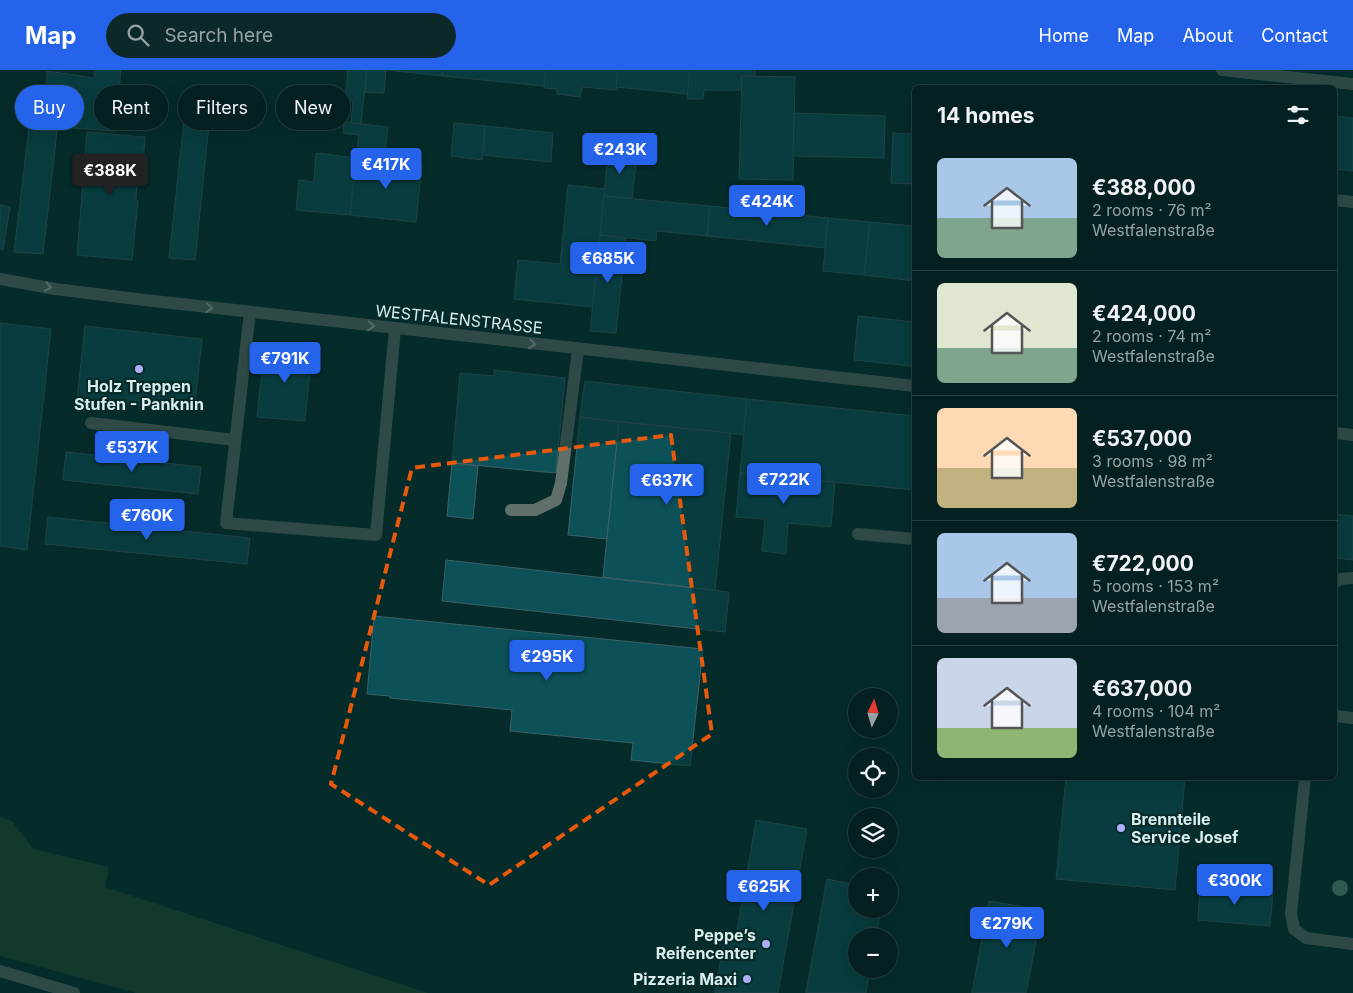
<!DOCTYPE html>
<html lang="en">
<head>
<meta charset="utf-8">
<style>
  :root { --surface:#042020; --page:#0d2829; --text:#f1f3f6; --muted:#97a3a5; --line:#253e3e; --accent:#2563eb }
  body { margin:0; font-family:Inter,sans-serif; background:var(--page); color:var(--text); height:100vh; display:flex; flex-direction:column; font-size:19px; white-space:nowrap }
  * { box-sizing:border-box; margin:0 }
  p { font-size:16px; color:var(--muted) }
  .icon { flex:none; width:28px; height:28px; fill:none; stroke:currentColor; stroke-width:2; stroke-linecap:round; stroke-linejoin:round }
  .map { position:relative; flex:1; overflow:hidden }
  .details { position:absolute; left:912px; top:15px; width:425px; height:695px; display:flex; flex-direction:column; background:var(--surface); border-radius:8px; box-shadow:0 5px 20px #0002,0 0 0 1px var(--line) }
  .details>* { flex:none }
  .top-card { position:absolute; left:15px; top:15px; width:475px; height:45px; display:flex; gap:10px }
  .needle { width:32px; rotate:5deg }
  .tools { position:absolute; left:848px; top:618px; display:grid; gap:10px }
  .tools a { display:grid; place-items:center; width:50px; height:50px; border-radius:50%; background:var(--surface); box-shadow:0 5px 20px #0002,0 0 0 1px var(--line); font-size:25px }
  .price { position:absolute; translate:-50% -42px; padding:0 11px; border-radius:5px; background:var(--accent); color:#fff; font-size:16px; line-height:32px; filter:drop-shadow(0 1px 2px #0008) }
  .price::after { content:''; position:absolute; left:50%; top:30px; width:15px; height:11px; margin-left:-8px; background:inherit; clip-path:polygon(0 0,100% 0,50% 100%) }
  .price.current { background:#222; color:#fff }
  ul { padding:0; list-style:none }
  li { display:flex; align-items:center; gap:15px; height:125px; padding:0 25px }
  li+li { border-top:1px solid var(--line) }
  li span { display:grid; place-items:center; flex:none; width:140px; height:100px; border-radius:8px; color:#555 }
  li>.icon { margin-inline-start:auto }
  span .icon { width:60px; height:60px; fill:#fffc; stroke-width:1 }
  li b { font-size:21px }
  h2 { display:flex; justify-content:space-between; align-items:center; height:60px; padding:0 25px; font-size:21px }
  .chip { padding:0 18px; border-radius:22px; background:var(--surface); box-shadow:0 5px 20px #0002,0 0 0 1px var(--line); font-size:18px; line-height:45px }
  .chip.current { background:var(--accent); color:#fff }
  header { display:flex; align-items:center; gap:30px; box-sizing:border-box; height:70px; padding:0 25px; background:var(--accent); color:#fff }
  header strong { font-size:24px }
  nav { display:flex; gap:28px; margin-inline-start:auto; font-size:18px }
  .search { width:350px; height:45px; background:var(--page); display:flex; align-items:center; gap:12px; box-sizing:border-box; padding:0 18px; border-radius:28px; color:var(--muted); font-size:19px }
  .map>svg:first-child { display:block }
  .green { fill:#284732 }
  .building { fill:#0c5058; stroke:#3d6167 }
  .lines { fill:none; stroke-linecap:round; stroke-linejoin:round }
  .lane { stroke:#616f6a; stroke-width:12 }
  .street { stroke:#616f6a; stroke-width:12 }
  .tree { fill:#61977c }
  .oneway { stroke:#aabbb8 }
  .marked { fill:none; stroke:#e8590c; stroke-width:4; stroke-dasharray:10 6; stroke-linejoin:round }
  .poi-dot { fill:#acaffb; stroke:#052b2a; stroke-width:2 }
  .labels { text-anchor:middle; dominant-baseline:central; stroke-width:4.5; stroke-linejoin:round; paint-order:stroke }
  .street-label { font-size:16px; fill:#daeeec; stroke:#052b2a }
  .poi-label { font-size:16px; font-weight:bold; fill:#daeeec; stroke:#052b2a; text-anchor:end }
</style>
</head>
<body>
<header>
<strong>Map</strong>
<div class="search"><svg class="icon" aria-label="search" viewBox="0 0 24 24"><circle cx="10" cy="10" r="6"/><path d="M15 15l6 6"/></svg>Search here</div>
<nav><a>Home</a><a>Map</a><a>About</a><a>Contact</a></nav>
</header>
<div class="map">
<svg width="1353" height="923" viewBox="0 0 1353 923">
  <rect width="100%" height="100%" fill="#052b2a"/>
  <path class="green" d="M0,747l12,4 21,28 76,18 -4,20 323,106h-292l-136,-37z"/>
  <g class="building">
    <path d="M95,0h26l-6,61 -70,-5 2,-55 47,7z"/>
    <path d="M348,0h19l-6,54 -10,-1 2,-22 -8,-1z"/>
    <path d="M367,0h19l-2,23 -19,-1z"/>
    <path d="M387,0h56l-1,6z"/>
    <path d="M443,0h103l-2,16 -102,-10z"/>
    <path d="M546,0h72l-2,20 -34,-3 -2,10 -23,-3v-5l-13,-1z"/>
    <path d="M618,0h72l-2,24 -72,-7z"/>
    <path d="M690,0h65v6h-13l-1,14h-37l-1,9h-16z"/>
    <path d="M742,6l53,1 -2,103 -54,-1z"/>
    <path d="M185,42l25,3 -15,145 -26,-2z"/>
    <path d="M794,43l91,3 -1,42 -91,-2z"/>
    <path d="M1335,46l18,2v53l-18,-2z"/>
    <path d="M344,52l44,5 -4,33 -28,-2 3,-23 -16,-2z"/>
    <path d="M454,53l31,3 -3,34 -31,-4z"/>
    <path d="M485,56l68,7 -2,29 -68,-7z"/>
    <path d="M29,58l28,3 -14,123 -29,-2z"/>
    <path d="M87,62l58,5 -2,28 -5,-1 -2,36 2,1 -6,59 -55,-5z"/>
    <path d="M893,63l22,1v50l-24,-1z"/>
    <path d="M608,81l29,3 -5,45 -28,-3z"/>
    <path d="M316,83l40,5 -6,57 -54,-5 3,-30 15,2z"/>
    <path d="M356,88l66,6 -6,58 -66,-7z"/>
    <path d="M568,115l37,4 -12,118 -79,-8 4,-39 42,4z"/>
    <path d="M604,126l106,10 -3,30 -50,-5 -1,10 -56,-6z"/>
    <path d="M0,135l10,2 -7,43 -3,-1z"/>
    <path d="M710,136l118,12 -3,30 -118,-12z"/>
    <path d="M828,148l42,4 -6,53 -41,-4z"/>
    <path d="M870,152l45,4v55l-51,-6z"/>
    <path d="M600,165l26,3 -10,95 -26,-2z"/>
    <path d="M858,246l57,6 -4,44 -57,-6z"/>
    <path d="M0,253l51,6 -24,221 -27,-4z"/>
    <path d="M85,256l117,13 -8,72 -117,-12z"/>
    <path d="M265,276l47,5 -7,70 -48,-4z"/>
    <path d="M494,300l71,8 -9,94 -1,1 -103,-10 8,-90 34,3z"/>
    <path d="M585,311l162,18 -3,36 -164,-18z"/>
    <path d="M747,329l168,17v74l-175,-17z"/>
    <path d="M580,347l39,5 -12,117 -39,-4z"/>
    <path d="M619,352l112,11 -16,157 -112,-13z"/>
    <path d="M66,382l135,15 -3,27 -135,-14z"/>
    <path d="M452,393l26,3 -5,53 -26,-3z"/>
    <path d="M740,403l95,9 -4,45 -43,-4 -2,31 -24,-3 3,-32 -29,-2z"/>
    <path d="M1335,444l18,2v44l-18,-2z"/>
    <path d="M48,447l202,21 -3,26 -202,-20z"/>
    <path d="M446,490l283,32 -4,40 -283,-31z"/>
    <path d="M374,546l329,33 -13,117 -59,-6 2,-17 -123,-12 2,-21 -122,-12v-2l-23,-2z"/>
    <path d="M1066,708h119l-10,112 -119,-11z"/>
    <path d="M756,750l51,9 -29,164h-63l10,-58 11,2z"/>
    <path d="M827,809l29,6v24h25l-5,27h-20v33h14l-4,24h-60z"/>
    <path d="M1200,816l73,6 -3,34 -72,-6z"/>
    <path d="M989,831l53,9 -16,83h-54z"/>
  </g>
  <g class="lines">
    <g class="lane">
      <path d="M1335,130l18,2"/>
      <path d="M250,242l-24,211 150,12 19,-206"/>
      <path d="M91,353l144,17"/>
      <path d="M511,440h24l21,-10 5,-17 17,-134"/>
      <path d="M858,464l57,5"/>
      <path d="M1335,512l5,-3 13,-1"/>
      <path d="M1335,646l18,2"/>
      <path d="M1305,708l-14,136 3,15 12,9 47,6"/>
      <path d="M0,901l74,22"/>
    </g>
    <g class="street">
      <path d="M1222,0l131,14"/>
      <path d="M0,209l55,10 90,11 770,86"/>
      <path d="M1335,363l18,2"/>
    </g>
  </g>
  <circle class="tree" cx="1340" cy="818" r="8"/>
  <defs><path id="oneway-chevron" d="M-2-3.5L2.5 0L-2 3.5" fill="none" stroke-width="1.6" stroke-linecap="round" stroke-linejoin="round" transform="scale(1.25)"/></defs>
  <g class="oneway">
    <use href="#oneway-chevron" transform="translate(48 217) rotate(10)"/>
    <use href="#oneway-chevron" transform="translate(209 238) rotate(6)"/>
    <use href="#oneway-chevron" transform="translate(371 256) rotate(6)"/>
    <use href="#oneway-chevron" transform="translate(532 274) rotate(6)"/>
  </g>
  <path d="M0 0H1353V923H0ZM671,365l41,299 -223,151 -158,-101 81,-316z" fill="#052b2a" fill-opacity=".55" fill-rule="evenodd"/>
  <path class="marked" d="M671,365l41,299 -223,151 -158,-101 81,-316z"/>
  <g class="poi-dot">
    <circle cx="139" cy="299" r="5"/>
    <circle cx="1121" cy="758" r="5"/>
    <circle cx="766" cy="874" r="5"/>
    <circle cx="747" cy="909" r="5"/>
  </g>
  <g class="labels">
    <g class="street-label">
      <text transform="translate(459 249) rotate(6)">WESTFALENSTRASSE</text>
    </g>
    <g class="poi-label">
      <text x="139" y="316" text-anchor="middle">Holz Treppen<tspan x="139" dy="18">Stufen - Panknin</tspan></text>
      <text x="1131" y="749" text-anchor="start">Brennteile<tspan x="1131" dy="18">Service Josef</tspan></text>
      <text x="756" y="865">Peppe’s<tspan x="756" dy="18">Reifencenter</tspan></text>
      <text x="737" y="909">Pizzeria Maxi</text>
    </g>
  </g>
</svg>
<div class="tools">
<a><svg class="needle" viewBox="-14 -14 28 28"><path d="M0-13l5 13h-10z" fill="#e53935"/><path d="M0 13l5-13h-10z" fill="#97a3a5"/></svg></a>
<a><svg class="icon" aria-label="locate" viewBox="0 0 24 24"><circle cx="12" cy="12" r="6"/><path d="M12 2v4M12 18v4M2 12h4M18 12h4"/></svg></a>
<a><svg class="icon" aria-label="layers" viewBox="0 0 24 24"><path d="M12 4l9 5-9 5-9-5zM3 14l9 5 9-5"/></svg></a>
<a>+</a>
<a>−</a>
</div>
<b class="price" style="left:620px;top:105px">€243K</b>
<b class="price" style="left:386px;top:120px">€417K</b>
<b class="price current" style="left:110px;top:126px">€388K</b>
<b class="price" style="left:767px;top:157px">€424K</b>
<b class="price" style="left:608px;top:214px">€685K</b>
<b class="price" style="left:285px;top:314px">€791K</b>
<b class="price" style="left:132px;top:403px">€537K</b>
<b class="price" style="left:784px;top:435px">€722K</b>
<b class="price" style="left:667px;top:436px">€637K</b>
<b class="price" style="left:147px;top:471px">€760K</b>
<b class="price" style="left:547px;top:612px">€295K</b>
<b class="price" style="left:1235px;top:836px">€300K</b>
<b class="price" style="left:764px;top:842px">€625K</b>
<b class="price" style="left:1007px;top:879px">€279K</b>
<div class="top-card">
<a class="chip current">Buy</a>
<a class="chip">Rent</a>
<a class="chip">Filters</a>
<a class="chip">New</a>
</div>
<section class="details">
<h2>14 homes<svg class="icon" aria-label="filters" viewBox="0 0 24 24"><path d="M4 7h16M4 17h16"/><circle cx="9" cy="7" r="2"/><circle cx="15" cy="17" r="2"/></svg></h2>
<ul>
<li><span style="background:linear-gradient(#a9c7e8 60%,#7fa58c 0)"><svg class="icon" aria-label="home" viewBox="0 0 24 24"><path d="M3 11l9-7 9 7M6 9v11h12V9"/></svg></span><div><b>€388,000</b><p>2 rooms · 76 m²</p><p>Westfalenstraße</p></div></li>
<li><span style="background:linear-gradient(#dfe7d0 65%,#7fa58c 0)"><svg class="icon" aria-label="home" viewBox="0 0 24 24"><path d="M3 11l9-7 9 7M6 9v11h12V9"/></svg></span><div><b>€424,000</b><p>2 rooms · 74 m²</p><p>Westfalenstraße</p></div></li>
<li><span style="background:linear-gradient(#ffd9b3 60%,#c2b280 0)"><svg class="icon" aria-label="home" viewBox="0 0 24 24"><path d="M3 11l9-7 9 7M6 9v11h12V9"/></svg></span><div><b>€537,000</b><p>3 rooms · 98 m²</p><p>Westfalenstraße</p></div></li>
<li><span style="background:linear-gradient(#a9c7e8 65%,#9aa5b1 0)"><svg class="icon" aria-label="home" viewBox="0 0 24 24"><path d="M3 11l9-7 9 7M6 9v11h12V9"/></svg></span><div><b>€722,000</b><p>5 rooms · 153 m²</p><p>Westfalenstraße</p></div></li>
<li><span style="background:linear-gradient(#c9d6e8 70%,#8fb573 0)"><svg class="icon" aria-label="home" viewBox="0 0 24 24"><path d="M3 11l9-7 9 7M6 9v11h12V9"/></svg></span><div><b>€637,000</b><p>4 rooms · 104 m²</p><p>Westfalenstraße</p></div></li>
</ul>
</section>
</div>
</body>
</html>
